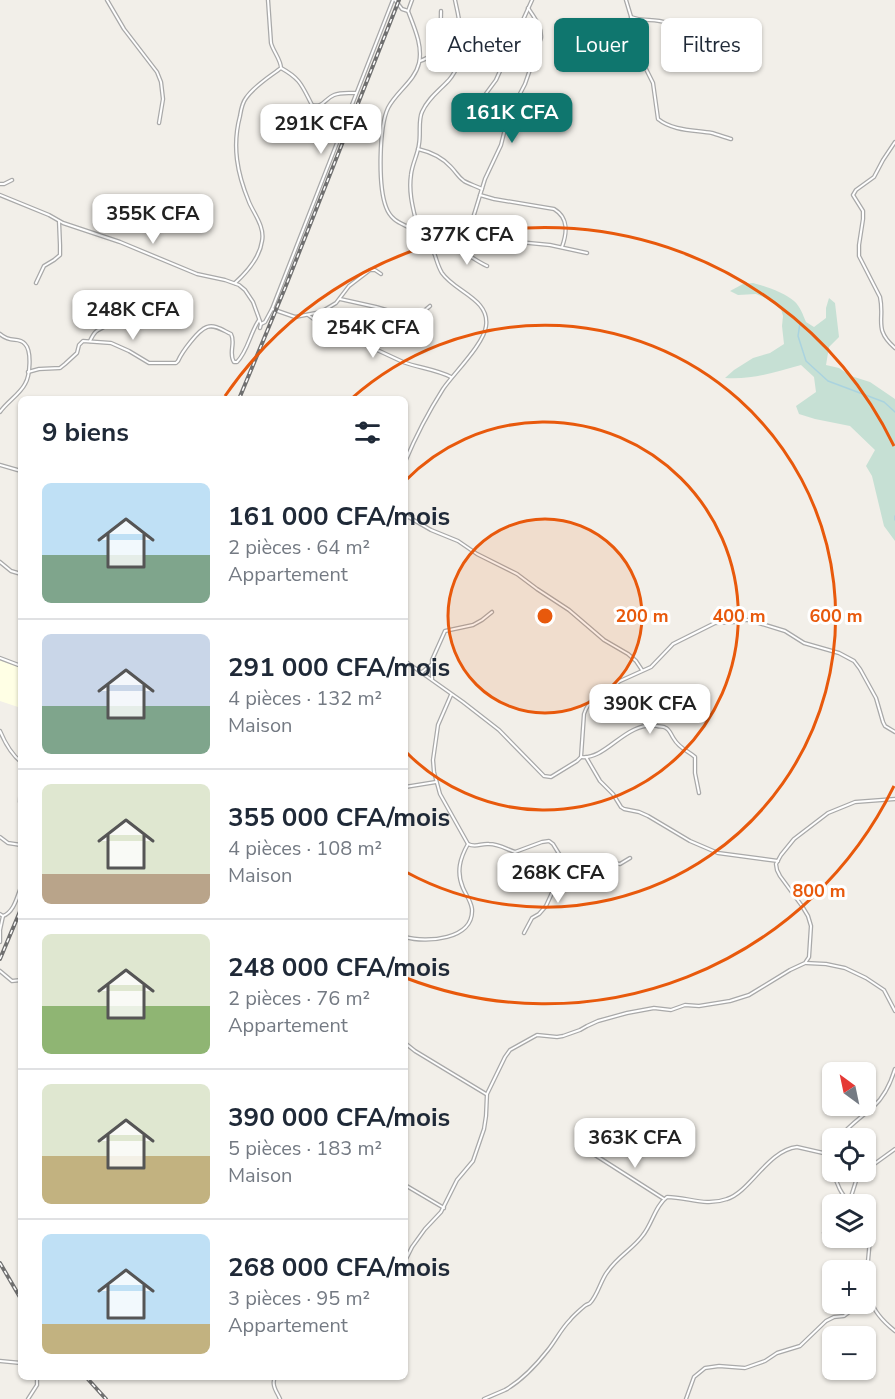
<!DOCTYPE html>
<html lang="fr">
<head>
<meta charset="utf-8">
<style>
  :root { --surface:#fff; --page:#f6f6f7; --text:#1f2937; --muted:#747a83; --line:#e0e1e3; --accent:#0f766e }
  body { margin:0; font-family:"Nunito Sans",sans-serif; background:var(--page); color:var(--text); height:100vh; display:flex; flex-direction:column; font-size:22px; white-space:nowrap }
  * { box-sizing:border-box; margin:0 }
  p { font-size:20px; color:var(--muted) }
  .icon { flex:none; width:33px; height:33px; fill:none; stroke:currentColor; stroke-width:2; stroke-linecap:round; stroke-linejoin:round }
  .map { position:relative; flex:1; overflow:hidden }
  .panel { position:absolute; left:18px; top:396px; width:390px; height:984px; display:flex; flex-direction:column; background:var(--surface); border-radius:9px; box-shadow:0 2px 4px #0004 }
  .panel>* { flex:none }
  .top-card { position:absolute; left:426px; top:18px; width:378px; height:54px; display:flex; gap:12px }
  .needle { width:39px; rotate:327deg }
  .buttons { position:absolute; left:822px; top:1062px; display:grid; gap:12px }
  .buttons a { display:grid; place-items:center; width:54px; height:54px; border-radius:9px; background:var(--surface); box-shadow:0 2px 4px #0004; font-size:30px }
  .price { position:absolute; translate:-50% -51px; padding:0 14px; border-radius:12px; background:#fff; color:#222; font-size:20px; line-height:39px; filter:drop-shadow(0 2px 3px #0008) }
  .price::after { content:''; position:absolute; left:50%; top:36px; width:18px; height:14px; margin-left:-9px; background:inherit; clip-path:polygon(0 0,100% 0,50% 100%) }
  .price.selected { background:var(--accent); color:#fff }
  ul { padding:0; list-style:none }
  li { display:flex; align-items:center; gap:18px; height:150px; padding:0 24px }
  li+li { border-top:2px solid var(--line) }
  li span { display:grid; place-items:center; flex:none; width:168px; height:120px; border-radius:9px; color:#555 }
  li>.icon { margin-inline-start:auto }
  span .icon { width:72px; height:72px; fill:#fffc; stroke-width:1 }
  li b { font-size:26px }
  h2 { display:flex; justify-content:space-between; align-items:center; height:72px; padding:0 24px; font-size:26px }
  .tag { padding:0 21px; border-radius:9px; background:var(--surface); box-shadow:0 2px 4px #0004; font-size:21px; line-height:54px }
  .tag.selected { background:var(--accent); color:#fff }
  .map>svg:first-child { display:block }
  .education { fill:#ffffe5 }
  .wetland { fill:#c6e0d4 }
  .lines { fill:none; stroke-linecap:round; stroke-linejoin:round }
  .stream { stroke:#aad3df; stroke-width:1.5 }
  .minor-casing { stroke:#a9a9a9; stroke-width:4.5 }
  .minor { stroke:#fff; stroke-width:2 }
  .rail-casing { stroke:#707070; stroke-width:4 }
  .rail { stroke:#fff; stroke-width:1.5; stroke-dasharray:4.5; stroke-linecap:butt }
  .ring { fill:none; stroke:#e8590c; stroke-width:3 }
  .centre { fill:#e8590c; stroke:#fff; stroke-width:3 }
  .ring-label { font-size:18px; text-anchor:middle; font-weight:bold; fill:#e8590c; stroke:#fff; stroke-width:6; stroke-linejoin:round; paint-order:stroke }
</style>
</head>
<body>
<div class="map">
<svg width="895" height="1399" viewBox="0 0 895 1399">
  <rect width="100%" height="100%" fill="#f2efe9"/>
  <path class="education" d="M0,659l21,9v40l-21,-7z"/>
  <path class="wetland" d="M753,283c12,3 32,10 41,18 6,5 9,14 12,21l8,5 12,-9v-10l3,-10 6,5 4,34 -10,10 -3,18 13,3 12,8 19,6 25,17v142l-11,-15 -12,-50 -6,-10 9,-16 -25,-24 -35,-7 -16,-5 -3,-8 20,-14 -2,-15 -13,-12c-26,7 -49,15 -76,13l9,-8 19,-12 17,-5 14,-9 -2,-18 1,-10 -2,-7 -15,-11 -10,-4 -18,1 -8,-4 13,-7z"/>
  <g class="lines">
    <g class="stream">
      <path d="M800,323l-2,13 8,25 22,20 56,21 11,10"/>
      <path d="M895,516v4"/>
    </g>
    <defs>
      <g id="minor">
        <path d="M107,0l17,29 33,43 4,10 2,17 -4,24"/>
        <path d="M395,0l7,9 6,2c6,16 15,35 11,52 -4,18 -23,29 -31,45 -9,19 -10,78 -2,99 7,19 22,16 34,28 3,3 9,9 12,13 4,8 5,17 10,25 13,19 48,26 44,53 -2,18 -32,47 -43,63 -14,22 -28,49 -38,73"/>
        <path d="M626,0l9,30 4,25 14,28 5,36c15,12 36,11 54,14 6,2 13,4 19,6"/>
        <path d="M408,11l4,-11"/>
        <path d="M631,17c12,5 24,1 36,6"/>
        <path d="M420,61c21,-6 21,-31 21,-50"/>
        <path d="M281,68c20,11 21,18 31,37 12,3 12,-6 22,-10 7,-3 14,-2 22,-2"/>
        <path d="M482,99l14,-19 36,-80"/>
        <path d="M895,142l-12,18 -9,17 -18,13 -3,5 10,16v8l-4,26v11l21,41c5,23 -7,32 15,51"/>
        <path d="M418,149c13,3 24,8 33,18 5,5 7,10 13,14 5,3 12,5 18,8"/>
        <path d="M0,184h4l8,-4"/>
        <path d="M0,195l49,20 14,8 57,19 77,32 28,6 14,5 6,5 8,12 8,22 -1,4"/>
        <path d="M480,195l14,4 60,10c15,9 13,24 8,38"/>
        <path d="M419,234c-4,-20 -11,-38 -8,-59 1,-11 7,-21 8,-31 2,-11 -1,-23 3,-32 6,-14 18,-22 27,-32 19,-22 12,-54 6,-80"/>
        <path d="M465,237l85,8 37,8"/>
        <path d="M432,247l6,-1 18,3 4,-5 9,-13 16,-52 16,-34 7,-28 17,-33 16,-46c1,-11 -7,-21 -13,-30"/>
        <path d="M456,249c11,4 20,12 31,17"/>
        <path d="M36,283l8,-17 10,-6 6,-5v-10l-1,-24"/>
        <path d="M235,283c12,-11 25,-26 27,-42 3,-14 -8,-27 -13,-39 -12,-29 -17,-56 -9,-86 1,-6 2,-13 6,-18 8,-12 23,-21 35,-30 0,-8 -8,-17 -10,-25l-3,-43"/>
        <path d="M340,299l36,8 34,10c8,0 14,-6 20,-11"/>
        <path d="M272,309l23,8 26,-5 15,-9 13,-17 21,-16h5l6,4"/>
        <path d="M308,315l11,8 84,39c16,6 32,7 48,15"/>
        <path d="M261,324l4,-2 7,-13 121,-309"/>
        <path d="M0,334c11,10 18,2 25,10 7,7 5,32 0,40 -5,10 -18,18 -25,28"/>
        <path d="M90,341c7,-15 9,-9 20,-18"/>
        <path d="M28,372l11,-3 21,-1 5,-4 12,-11 2,-8 4,-4 28,2 18,8 20,12h27l2,-2c4,-9 20,-31 29,-34 8,-3 17,4 24,7 5,9 -3,19 3,28h3c11,-11 13,-29 22,-42"/>
        <path d="M0,465l21,6"/>
        <path d="M405,515l26,15 27,11 19,13 40,20 20,15 32,21 35,30 24,14 8,7 6,9"/>
        <path d="M0,562l11,9 10,3"/>
        <path d="M0,658l21,8"/>
        <path d="M405,661l58,41 36,28 45,46 7,1 26,-16 4,-4 3,-43 2,-5 4,-7 30,-21 31,-14 22,-23 42,-21 19,-1 7,-2h8l36,11 19,12 35,10 15,8 6,8 16,29 7,24 2,4 10,6"/>
        <path d="M422,672l9,-7"/>
        <path d="M432,679v-19l13,-29 28,-6 9,-5 10,-8"/>
        <path d="M0,731c5,12 11,23 21,31"/>
        <path d="M581,757c26,3 44,-36 76,-31 3,1 6,0 9,2 4,2 5,7 8,11 5,9 14,12 21,18v16l4,20"/>
        <path d="M586,757l14,24 13,13 8,13 3,2 15,3 9,4 42,25 28,12 60,8"/>
        <path d="M405,787l31,-5"/>
        <path d="M20,802l1,-24"/>
        <path d="M0,837l8,6 13,2"/>
        <path d="M468,844c8,4 13,-1 21,0 10,0 17,5 26,8l27,-10 7,-1 4,3 8,13 6,3 40,2 13,2 10,-6"/>
        <path d="M0,914l3,2 -3,14"/>
        <path d="M3,916c11,-4 14,-19 18,-29"/>
        <path d="M0,931v11"/>
        <path d="M524,933l8,-15 7,-4 7,-8 21,-46"/>
        <path d="M405,937c21,6 69,3 67,-28 -1,-8 -6,-14 -9,-21 -7,-16 -3,-30 5,-44l-28,-50 -6,-22 -1,-12 5,-35 13,-30"/>
        <path d="M806,963l20,1 19,4 21,10 18,12 11,21"/>
        <path d="M0,971l12,10 9,-1"/>
        <path d="M405,1043l10,8 71,43"/>
        <path d="M839,1138c10,-13 23,-21 35,-32 10,-9 17,-24 21,-37"/>
        <path d="M595,1155l69,44"/>
        <path d="M866,1170l29,-21"/>
        <path d="M834,1172c2,13 8,22 16,32"/>
        <path d="M405,1185l39,23"/>
        <path d="M849,1203l7,-22 8,-9"/>
        <path d="M824,1233l8,-7"/>
        <path d="M405,1261l7,-14 13,-18 16,-17 16,-32 16,-19 11,-32 2,-13 1,-22 18,-37 5,-7 27,-15 20,2 6,-1 17,-6 7,-4 11,-5 29,-8 27,-5 17,2 14,-5 14,1 31,-5 19,-6 41,-25 15,-7 4,-6 2,-31 -3,-10 -6,-10 -22,-30 -3,-6 -1,-6 5,-9 13,-16 34,-26 27,-11 40,-3"/>
        <path d="M865,1270l3,-9 3,-33 -5,-8"/>
        <path d="M866,1280c2,7 3,13 5,20 3,13 14,23 24,31"/>
        <path d="M0,1361l21,2"/>
        <path d="M275,1377c-4,8 2,15 5,22"/>
        <path d="M28,1399l9,-14v-8"/>
        <path d="M484,1399c7,-3 14,-6 21,-9 16,-9 32,-26 43,-40 8,-10 13,-21 22,-30 2,-3 13,-13 16,-15 2,-1 3,-1 4,-2 8,-8 11,-24 18,-32 10,-15 25,-22 35,-36 9,-11 12,-29 24,-38 21,0 38,10 60,2 23,-7 41,-49 70,-52l35,8"/>
        <path d="M686,1399l8,-22 11,-9 14,-2 26,2 20,-7 12,-8 23,-7 26,-25 8,-4 10,-1 16,-12"/>
      </g>
    </defs>
    <use href="#minor" class="minor-casing"/>
    <use href="#minor" class="minor"/>
    <defs>
      <g id="rail">
        <path d="M239,399l46,-111 114,-288"/>
        <path d="M0,959l21,-50"/>
        <path d="M0,1263l21,36"/>
        <path d="M86,1377l20,22"/>
      </g>
    </defs>
    <use href="#rail" class="rail-casing"/>
    <use href="#rail" class="rail"/>
  </g>
  <circle cx="545" cy="616" r="97" fill="#e8590c" fill-opacity=".12"/>
  <g class="ring">
    <circle cx="545" cy="616" r="97"/>
    <path d="M405 481A194 194 0 1 1 405 751"/>
    <path d="M352 398A291 291 0 1 1 406 872"/>
    <path d="M894 786A388 388 0 0 1 406 978M225 396A388 388 0 0 1 894 446"/>
  </g>
  <circle cx="545" cy="616" r="9" class="centre"/>
  <g class="ring-label">
    <text x="642" y="622">200 m</text>
    <text x="739" y="622">400 m</text>
    <text x="836" y="622">600 m</text>
    <text x="819" y="897">800 m</text>
  </g>
</svg>
<div class="buttons">
<a><svg class="needle" viewBox="-14 -14 28 28"><path d="M0-13l5 13h-10z" fill="#e53935"/><path d="M0 13l5-13h-10z" fill="#747a83"/></svg></a>
<a><svg class="icon" aria-label="locate" viewBox="0 0 24 24"><circle cx="12" cy="12" r="6"/><path d="M12 2v4M12 18v4M2 12h4M18 12h4"/></svg></a>
<a><svg class="icon" aria-label="layers" viewBox="0 0 24 24"><path d="M12 4l9 5-9 5-9-5zM3 14l9 5 9-5"/></svg></a>
<a>+</a>
<a>−</a>
</div>
<b class="price selected" style="left:512px;top:144px">161K CFA</b>
<b class="price" style="left:321px;top:155px">291K CFA</b>
<b class="price" style="left:153px;top:245px">355K CFA</b>
<b class="price" style="left:467px;top:266px">377K CFA</b>
<b class="price" style="left:133px;top:341px">248K CFA</b>
<b class="price" style="left:373px;top:359px">254K CFA</b>
<b class="price" style="left:650px;top:735px">390K CFA</b>
<b class="price" style="left:558px;top:904px">268K CFA</b>
<b class="price" style="left:635px;top:1169px">363K CFA</b>
<div class="top-card">
<a class="tag">Acheter</a>
<a class="tag selected">Louer</a>
<a class="tag">Filtres</a>
</div>
<section class="panel">
<h2>9 biens<svg class="icon" aria-label="filters" viewBox="0 0 24 24"><path d="M4 7h16M4 17h16"/><circle cx="9" cy="7" r="2"/><circle cx="15" cy="17" r="2"/></svg></h2>
<ul>
<li><span style="background:linear-gradient(#bfe0f5 60%,#7fa58c 0)"><svg class="icon" aria-label="home" viewBox="0 0 24 24"><path d="M3 11l9-7 9 7M6 9v11h12V9"/></svg></span><div><b>161 000 CFA/mois</b><p>2 pièces · 64 m²</p><p>Appartement</p></div></li>
<li><span style="background:linear-gradient(#c9d6e8 60%,#7fa58c 0)"><svg class="icon" aria-label="home" viewBox="0 0 24 24"><path d="M3 11l9-7 9 7M6 9v11h12V9"/></svg></span><div><b>291 000 CFA/mois</b><p>4 pièces · 132 m²</p><p>Maison</p></div></li>
<li><span style="background:linear-gradient(#dfe7d0 75%,#b9a48a 0)"><svg class="icon" aria-label="home" viewBox="0 0 24 24"><path d="M3 11l9-7 9 7M6 9v11h12V9"/></svg></span><div><b>355 000 CFA/mois</b><p>4 pièces · 108 m²</p><p>Maison</p></div></li>
<li><span style="background:linear-gradient(#dfe7d0 60%,#8fb573 0)"><svg class="icon" aria-label="home" viewBox="0 0 24 24"><path d="M3 11l9-7 9 7M6 9v11h12V9"/></svg></span><div><b>248 000 CFA/mois</b><p>2 pièces · 76 m²</p><p>Appartement</p></div></li>
<li><span style="background:linear-gradient(#dfe7d0 60%,#c2b280 0)"><svg class="icon" aria-label="home" viewBox="0 0 24 24"><path d="M3 11l9-7 9 7M6 9v11h12V9"/></svg></span><div><b>390 000 CFA/mois</b><p>5 pièces · 183 m²</p><p>Maison</p></div></li>
<li><span style="background:linear-gradient(#bfe0f5 75%,#c2b280 0)"><svg class="icon" aria-label="home" viewBox="0 0 24 24"><path d="M3 11l9-7 9 7M6 9v11h12V9"/></svg></span><div><b>268 000 CFA/mois</b><p>3 pièces · 95 m²</p><p>Appartement</p></div></li>
</ul>
</section>
</div>
</body>
</html>
